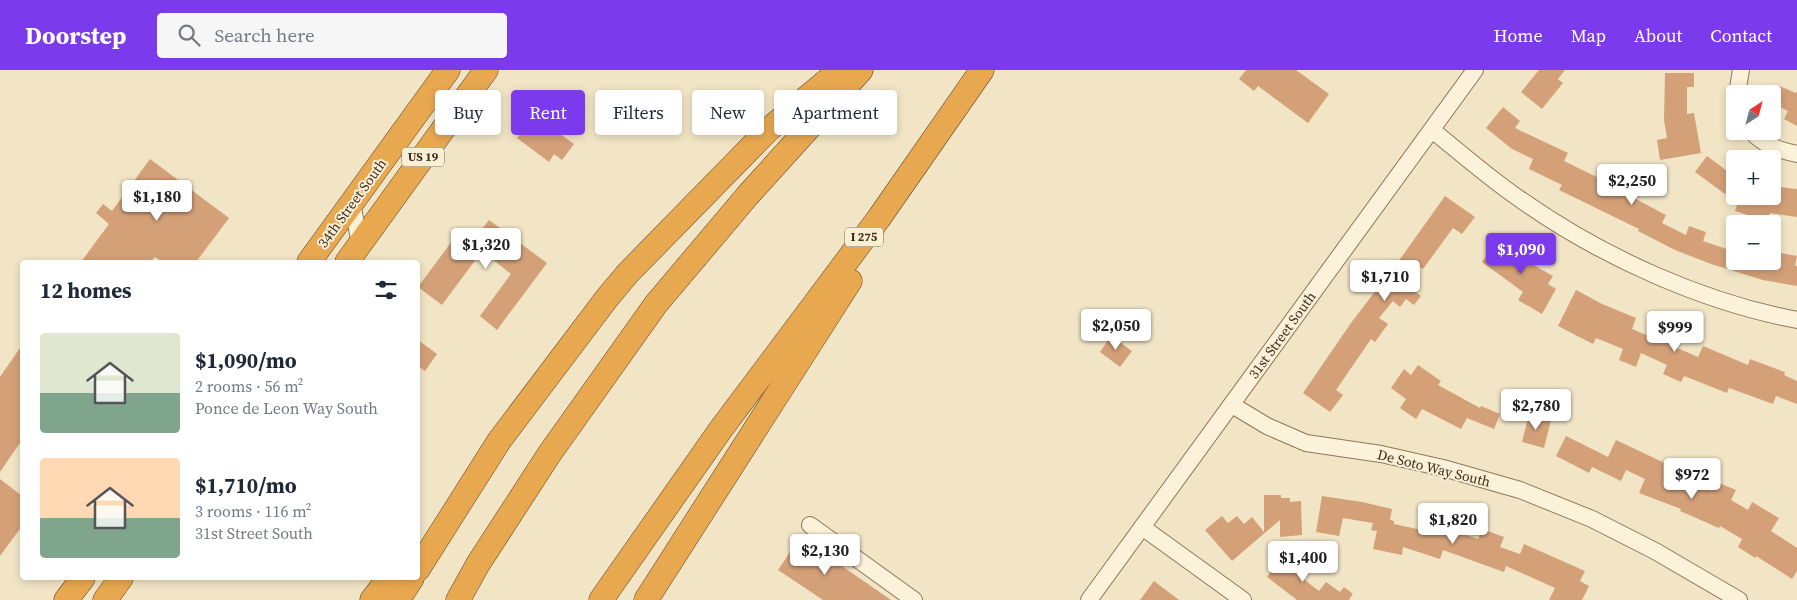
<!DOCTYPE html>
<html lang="en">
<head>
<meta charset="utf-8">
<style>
  :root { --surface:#fff; --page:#f6f6f7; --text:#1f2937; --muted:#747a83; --accent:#7c3aed }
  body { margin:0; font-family:"Source Serif 4",serif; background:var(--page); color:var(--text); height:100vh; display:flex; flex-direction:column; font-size:19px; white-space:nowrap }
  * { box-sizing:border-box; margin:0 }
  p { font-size:16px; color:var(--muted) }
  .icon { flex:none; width:28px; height:28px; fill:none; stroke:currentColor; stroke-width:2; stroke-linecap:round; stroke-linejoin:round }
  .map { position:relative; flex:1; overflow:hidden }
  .drawer { position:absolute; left:20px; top:190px; width:400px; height:320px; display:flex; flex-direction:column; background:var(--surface); border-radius:5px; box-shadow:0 2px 8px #0003 }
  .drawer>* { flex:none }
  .hud { position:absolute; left:435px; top:20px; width:475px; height:45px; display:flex; gap:10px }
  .needle { width:32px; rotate:36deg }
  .controls { position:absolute; left:1726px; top:15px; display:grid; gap:10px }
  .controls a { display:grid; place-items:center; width:55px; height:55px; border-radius:5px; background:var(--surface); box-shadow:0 2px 8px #0003; font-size:25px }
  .price { position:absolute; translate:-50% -42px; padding:0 11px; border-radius:5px; background:#fff; color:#222; font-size:16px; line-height:32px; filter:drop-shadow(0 1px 2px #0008) }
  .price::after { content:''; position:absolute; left:50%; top:30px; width:15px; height:11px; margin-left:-8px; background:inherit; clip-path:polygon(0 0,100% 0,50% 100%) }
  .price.current { background:var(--accent); color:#fff }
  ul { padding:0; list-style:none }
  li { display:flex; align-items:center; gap:15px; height:125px; padding:0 20px }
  li span { display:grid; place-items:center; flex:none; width:140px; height:100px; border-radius:5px; color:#555 }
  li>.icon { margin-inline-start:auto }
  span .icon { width:60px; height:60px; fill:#fffc; stroke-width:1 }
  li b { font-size:21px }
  h2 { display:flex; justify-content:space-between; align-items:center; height:60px; padding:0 20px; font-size:21px }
  .tag { padding:0 18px; border-radius:5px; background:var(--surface); box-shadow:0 2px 8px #0003; font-size:18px; line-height:45px }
  .tag.current { background:var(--accent); color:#fff }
  header { display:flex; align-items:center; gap:30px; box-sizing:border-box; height:70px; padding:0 25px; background:var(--accent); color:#fff }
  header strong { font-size:24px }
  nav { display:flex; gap:28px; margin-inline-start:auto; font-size:18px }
  .search { width:350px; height:45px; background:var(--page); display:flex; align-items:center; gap:12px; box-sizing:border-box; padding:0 18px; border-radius:5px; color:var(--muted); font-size:19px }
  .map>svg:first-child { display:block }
  .building { fill:#d3a078 }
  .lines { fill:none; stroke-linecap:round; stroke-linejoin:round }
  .minor-casing { stroke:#8f7759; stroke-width:18 }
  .highway-casing { stroke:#5d442d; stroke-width:25 }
  .minor { stroke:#fcf2d9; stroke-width:16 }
  .highway { stroke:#e8a850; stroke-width:24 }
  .labels { text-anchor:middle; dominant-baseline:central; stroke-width:4; stroke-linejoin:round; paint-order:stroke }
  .shield { fill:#f9efd5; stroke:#766855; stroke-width:1 }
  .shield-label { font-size:12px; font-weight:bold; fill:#3e2e1e }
  .street-label { font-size:14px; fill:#3e2e1e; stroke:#f9efd5 }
</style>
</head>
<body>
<header>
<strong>Doorstep</strong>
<div class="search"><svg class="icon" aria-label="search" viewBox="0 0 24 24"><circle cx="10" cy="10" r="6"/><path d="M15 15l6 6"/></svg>Search here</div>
<nav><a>Home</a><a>Map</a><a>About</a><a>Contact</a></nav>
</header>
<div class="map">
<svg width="1797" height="530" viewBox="0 0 1797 530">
  <rect width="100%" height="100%" fill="#f2e5c5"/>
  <g class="building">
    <path d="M1246,0h50l33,24 -21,29 -50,-37 -4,5 -15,-12z"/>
    <path d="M1539,0h26l-7,9 5,4 -21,26 -21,-17z"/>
    <path d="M1665,3h29v14h-7v27l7,-1 7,40 -41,7 -3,-20 10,-2 -3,-18z"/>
    <path d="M1777,15l19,8 1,-2v35l-13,-7 4,-8 -16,-8v-8z"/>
    <path d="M1503,37l17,14 -5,7 53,25 -4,8 47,23 3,-5 19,8 -3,9 36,19 -4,8 24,12 3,-9 17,6 -3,9 32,11v9h39l2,-9 21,4 -2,10h2v20l-34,-6 -52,-16 -36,-14 -37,-19 1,-2 -80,-39 3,-5 -33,-16 4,-10 -21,-10 -26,-21z"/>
    <path d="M534,45l40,29 -12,16 -8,-6 -5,8 -32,-24z"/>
    <path d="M1707,86l28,21v3l-10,14 -30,-22z"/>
    <path d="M150,89l79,59 -33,44h-33l-8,-5 -5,5h-69l28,-38 -13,-11 7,-9 9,7z"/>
    <path d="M1772,116l25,3v28l-27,-4 -3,8 -32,-10 5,-15h32z"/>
    <path d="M1445,126l30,21 -13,17 -9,-6 -30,41 -4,-3 -14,18 16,12 -7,9 -8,-6 -6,8 -7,-6 -14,17 9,6 -13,18 -4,-3 -35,51 7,5 -13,17 -27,-19 48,-70 52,-68z"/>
    <path d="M489,150l58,43 -50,67 -17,-14 31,-42 -29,-23 -40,54 -24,-18 40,-54 13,10z"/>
    <path d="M1500,167l32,24 -2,2 23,13 -5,8 8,5 -14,25 -24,-14 5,-8 -41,-30z"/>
    <path d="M1576,220l26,14 34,14 -4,11 24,10 5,-9 18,8 -4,9 23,10 5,-11 45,19 2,-6 35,13 -1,3 13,6v23l-21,-8 -3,8 -44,-16 -2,5 -43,-17 -3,6 -18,-8 4,-9 -26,-12 -5,14 -17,-7 4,-11 -27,-11 -3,6 -35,-18z"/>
    <path d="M1111,266l21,15 -12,16 -20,-15z"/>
    <path d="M418,270l19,14 -12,17 -7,-5z"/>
    <path d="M22,275v95l-22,32v-95z"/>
    <path d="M1418,295l23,16 -3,4 42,23 1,-2 19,8 -6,15 -27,-11 -6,11 -39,-20 -6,10 -16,-11 6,-9 -15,-11 13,-19 7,6z"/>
    <path d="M1529,344l22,6 -7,28 -22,-6z"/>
    <path d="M1566,366l42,21 8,-17 55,26 -2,6 43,19 4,-9 20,8 -5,10 17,10 4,-8 27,16 -8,13 26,17v23l-5,8 -36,-23 -1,2 -17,-11 4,-8 -22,-13 -1,2 -39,-17 1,-2 -42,-16 6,-14 -19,-9 -5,11 -29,-14 -3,6 -33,-17z"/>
    <path d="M0,409l22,17v30l-22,30z"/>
    <path d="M1264,425h17v3h9v4l11,-1 1,34 -22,2v-17l-48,41 -27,-31 17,-14 6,7 9,-7 7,8 8,-7 12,15z"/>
    <path d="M1322,426l40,6 30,7 -2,11 4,1v3l32,7 6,-18 21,7 -3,10 28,9 4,-10 22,8 -4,10 20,7 4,-10 61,27 -5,10 9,5 -7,14h-33l6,-12 -49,-22 -2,6 -61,-22 -3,9 -37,-12 -1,8 -29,-6 4,-18 -6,-1 2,-7 -30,-5 -4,18 -23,-4z"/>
    <path d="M800,467l91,63h-68l-45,-30z"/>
    <path d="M1285,483l18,13 -6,8 22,17 7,-9 14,10 4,-5 9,7 -4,5 1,1h-53l-30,-23z"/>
    <path d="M1154,511l25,19h-39z"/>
  </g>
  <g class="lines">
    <defs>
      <g id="minor">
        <path d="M1737,24l4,-24"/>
        <path d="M1432,60c30,24 59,50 92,72 79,55 178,100 273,118"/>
        <path d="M1751,61c12,14 28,19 46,23"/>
        <path d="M352,133l8,41"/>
        <path d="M1232,335l35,21 39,17 75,11 62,14 77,22 72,29 63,32 84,49"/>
        <path d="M810,455l104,75"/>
        <path d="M1142,457l101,73"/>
        <path d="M1089,530l386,-530"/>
      </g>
      <g id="highway">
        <path d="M309,192l139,-192"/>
        <path d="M347,192l139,-192"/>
        <path d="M418,499l81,-128 108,-143 21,-25 140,-143 72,-60"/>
        <path d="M66,530l17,-22"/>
        <path d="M105,530l16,-22"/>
        <path d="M372,530l17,-22"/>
        <path d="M398,530l14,-22"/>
        <path d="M458,530l20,-36 72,-111 106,-149 92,-109 113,-125"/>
        <path d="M601,530l120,-171 158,-211 103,-148"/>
        <path d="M646,530l204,-319"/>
      </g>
    </defs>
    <use href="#minor" class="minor-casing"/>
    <use href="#highway" class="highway-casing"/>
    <use href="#minor" class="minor"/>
    <use href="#highway" class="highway"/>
  </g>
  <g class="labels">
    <g class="shield">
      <rect x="402" y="77.5" width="42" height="19" rx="4"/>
      <rect x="845" y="157.5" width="38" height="19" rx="4"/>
    </g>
    <g class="shield-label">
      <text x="423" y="87">US 19</text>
      <text x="864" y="167">I 275</text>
    </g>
    <g class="street-label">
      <text transform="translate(352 133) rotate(-54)">34th Street South</text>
      <text transform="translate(1282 265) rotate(-54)">31st Street South</text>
      <text transform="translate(1434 398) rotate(14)">De Soto Way South</text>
    </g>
  </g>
</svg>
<div class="controls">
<a><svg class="needle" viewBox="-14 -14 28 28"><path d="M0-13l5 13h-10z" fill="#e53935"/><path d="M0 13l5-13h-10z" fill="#747a83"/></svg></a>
<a>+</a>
<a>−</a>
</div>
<b class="price" style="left:1632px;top:136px">$2,250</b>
<b class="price" style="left:157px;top:152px">$1,180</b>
<b class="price" style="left:486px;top:200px">$1,320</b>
<b class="price current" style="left:1521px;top:205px">$1,090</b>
<b class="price" style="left:1385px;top:232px">$1,710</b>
<b class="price" style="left:1116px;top:281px">$2,050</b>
<b class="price" style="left:1675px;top:283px">$999</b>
<b class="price" style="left:1536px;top:361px">$2,780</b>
<b class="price" style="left:1692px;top:430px">$972</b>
<b class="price" style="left:1453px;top:475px">$1,820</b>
<b class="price" style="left:825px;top:506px">$2,130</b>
<b class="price" style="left:1303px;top:513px">$1,400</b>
<div class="hud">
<a class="tag">Buy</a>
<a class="tag current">Rent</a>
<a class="tag">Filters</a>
<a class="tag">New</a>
<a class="tag">Apartment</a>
</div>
<section class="drawer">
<h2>12 homes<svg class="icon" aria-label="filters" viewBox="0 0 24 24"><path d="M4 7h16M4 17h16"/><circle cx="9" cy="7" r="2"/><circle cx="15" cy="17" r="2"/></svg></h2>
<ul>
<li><span style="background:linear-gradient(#dfe7d0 60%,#7fa58c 0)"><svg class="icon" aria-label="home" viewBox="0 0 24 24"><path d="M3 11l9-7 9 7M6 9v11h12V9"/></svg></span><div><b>$1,090/mo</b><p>2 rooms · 56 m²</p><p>Ponce de Leon Way South</p></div></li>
<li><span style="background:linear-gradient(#ffd9b3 60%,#7fa58c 0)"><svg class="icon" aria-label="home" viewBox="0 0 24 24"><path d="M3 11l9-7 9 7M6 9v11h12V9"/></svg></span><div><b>$1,710/mo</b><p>3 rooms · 116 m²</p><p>31st Street South</p></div></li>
</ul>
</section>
</div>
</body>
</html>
